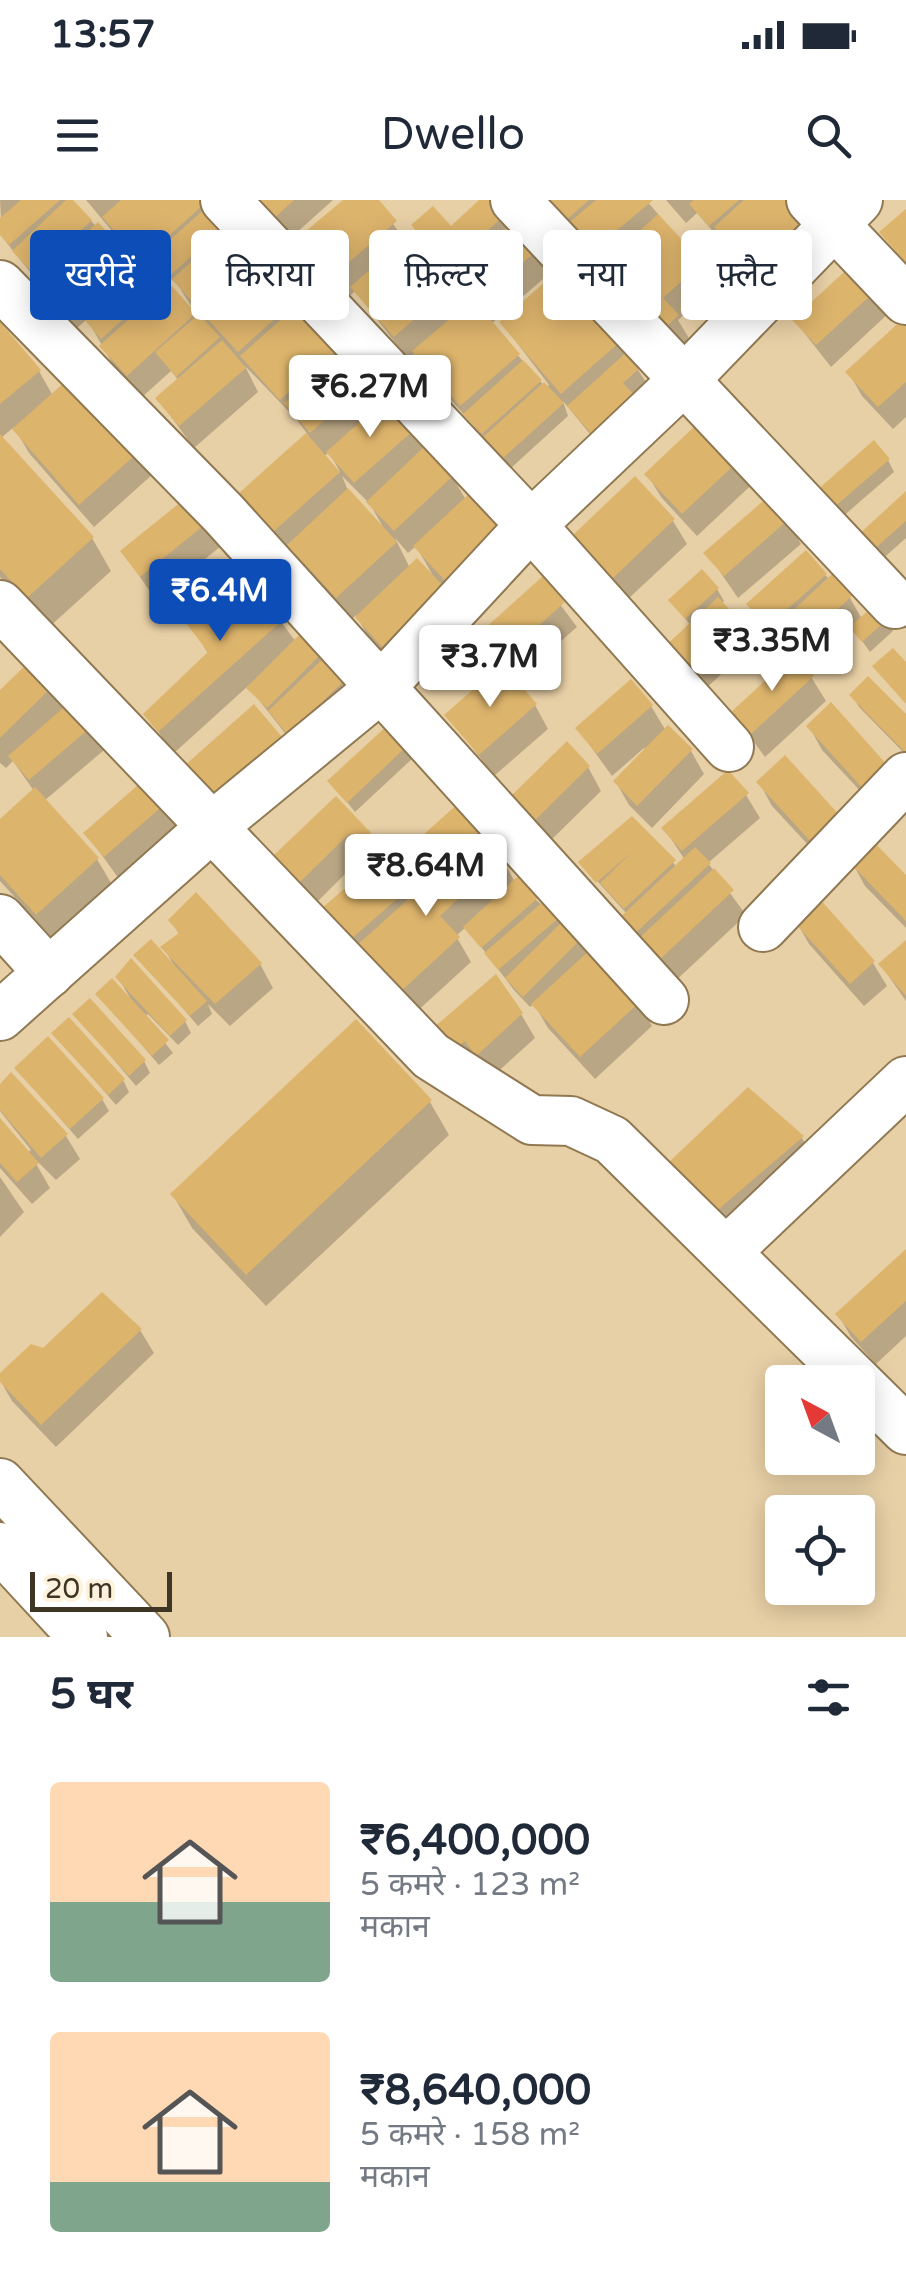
<!DOCTYPE html>
<html lang="hi">
<head>
<meta charset="utf-8">
<style>
  :root { --surface:#fff; --page:#f2f2f3; --text:#1f2937; --muted:#747a83; --accent:#0d4db8 }
  body { margin:0; font-family:"Varela Round","Noto Sans Devanagari",sans-serif; background:var(--page); color:var(--text); height:100vh; display:flex; flex-direction:column; font-size:38px; white-space:nowrap }
  * { box-sizing:border-box; margin:0 }
  p { font-size:32px; color:var(--muted) }
  .icon { flex:none; width:55px; height:55px; fill:none; stroke:currentColor; stroke-width:2; stroke-linecap:round; stroke-linejoin:round }
  .map { position:relative; height:1437px; overflow:hidden }
  .side { display:flex; flex-direction:column; background:var(--surface); flex:1 }
  .side>* { flex:none }
  .banner { position:absolute; left:30px; top:30px; width:848px; height:90px; display:flex; gap:20px }
  .needle { width:65px; rotate:319deg }
  .tools { position:absolute; left:765px; top:1165px; display:grid; gap:20px }
  .tools a { display:grid; place-items:center; width:110px; height:110px; border-radius:10px; background:var(--surface); box-shadow:0 5px 25px #0003; font-size:50px }
  .scale { position:absolute; left:30px; bottom:25px; width:142px; box-sizing:border-box; padding-left:10px; border:5px solid #3f3524; border-top:0; font-size:28px; line-height:35px; white-space:nowrap; color:#3f3524; -webkit-text-stroke:8px #fff2dd; paint-order:stroke }
  .price { position:absolute; translate:-50% -85px; padding:0 22px; border-radius:10px; background:#fff; color:#222; font-size:32px; line-height:65px; filter:drop-shadow(0 2px 5px #0008) }
  .price::after { content:''; position:absolute; left:50%; top:60px; width:30px; height:22px; margin-left:-15px; background:inherit; clip-path:polygon(0 0,100% 0,50% 100%) }
  .price.current { background:var(--accent); color:#fff }
  ul { padding:0; list-style:none }
  li { display:flex; align-items:center; gap:30px; height:250px; padding:0 50px }
  li span { display:grid; place-items:center; flex:none; width:280px; height:200px; border-radius:10px; color:#555 }
  li>.icon { margin-inline-start:auto }
  span .icon { width:120px; height:120px; fill:#fffc; stroke-width:1 }
  li b { font-size:42px }
  h2 { display:flex; justify-content:space-between; align-items:center; height:120px; padding:0 50px; font-size:42px }
  .pill { padding:0 35px; border-radius:10px; background:var(--surface); box-shadow:0 5px 25px #0003; font-size:35px; line-height:90px }
  .pill.current { background:var(--accent); color:#fff }
  .status { display:flex; justify-content:space-between; align-items:center; height:70px; padding:0 50px; background:var(--surface); direction:ltr }
  .status svg { height:28px; fill:currentColor }
  header { display:flex; justify-content:space-between; align-items:center; height:130px; padding:0 50px; background:var(--surface); font-size:45px; font-weight:600 }
  .map>svg:first-child { display:block }
  .shadow { fill:#0003; fill-rule:evenodd }
  .building { fill:#ddb46c }
  .lines { fill:none; stroke-linecap:round; stroke-linejoin:round }
  .minor-casing { stroke:#907952; stroke-width:52 }
  .minor { stroke:#fff; stroke-width:48 }
</style>
</head>
<body>
<div class="status"><b>13:57</b><svg viewBox="0 0 49 12"><path d="M0 12V9h3v3zM5 12V6h3v6zM10 12V3h3v9zM15 12V0h3v12zM26 1h20v11H26zM47 4h2v5h-2z"/></svg></div>
<header><svg class="icon" aria-label="menu" viewBox="0 0 24 24"><path d="M4 6h16M4 12h16M4 18h16"/></svg>Dwello<svg class="icon" aria-label="search" viewBox="0 0 24 24"><circle cx="10" cy="10" r="6"/><path d="M15 15l6 6"/></svg></header>
<div class="map">
<svg width="906" height="1437" viewBox="0 0 906 1437">
  <rect width="100%" height="100%" fill="#e8d0a6"/>
  <g class="shadow">
    <path d="M0,0h70l51,51 15,25 8,-7 -58,-69h109l174,181 14,24 69,71 14,24 39,29 -106,142 -28,-30 -15,-26 -5,5 -48,-52 -11,-19 -5,5 -45,-61 66,-58 -11,-15 -52,-54 13,26 -64,56 -36,-49 21,-18 -8,-10 -30,27 -25,-28 -29,-51 -11,10 -74,-92zM165,74l13,11 15,24 -30,-17 -7,-10zM329,252l11,20 -2,2 -15,-17zM342,276l28,28 13,23 -34,-34zM395,338l13,15 8,-7 16,28 -22,-6z"/>
    <path d="M247,0h86l-48,43z"/>
    <path d="M347,0h29l30,42 17,4 -9,-20 37,4 32,-30 74,67 -66,57 55,64 3,-3 -47,-62 66,-58 84,126 -40,70 -49,-60 5,15 -57,52 -82,-93 -13,-22 -8,6 -53,-68 -13,12 -32,-37zM456,80l19,20 -7,6 -14,-24z"/>
    <path d="M526,0h120l55,64 14,23 -37,33 12,20 -19,17z"/>
    <path d="M666,0h126l17,20 -43,72 -46,-59 -3,3 -20,-23 -11,10z"/>
    <path d="M856,64l36,46 -61,57 -36,-46z"/>
    <path d="M906,119v98l-13,12 -31,-33 -13,-23z"/>
    <path d="M0,126l39,45 14,25 22,-19 78,97 -59,53 -65,-74 -15,-26 -13,11 91,100 19,33 -64,58 -47,-52z"/>
    <path d="M712,214l49,62 -64,60 -36,-39 -14,-23z"/>
    <path d="M888,260l6,12 -54,47 -14,-17z"/>
    <path d="M635,280l38,41 14,23 -59,55 -38,-41 -14,-23z"/>
    <path d="M906,295v43l-28,25 -12,-14z"/>
    <path d="M192,296l33,47 -70,56 -32,-47z"/>
    <path d="M787,320l14,24 -63,54 -31,-45z"/>
    <path d="M825,375l25,23 12,21 25,1 6,11 -23,21 -16,-22 -46,42 18,29 -61,56 -32,-44 57,-52 -41,-57z"/>
    <path d="M247,376l49,66 6,-7 62,63 -61,58 -55,-70 -75,68 -26,-40 62,-59 -19,-31z"/>
    <path d="M542,380l35,47 -57,50 -34,-46z"/>
    <path d="M717,389l7,12 -3,3 30,42 -52,49 -21,-21 13,-48 -19,-25z"/>
    <path d="M35,459l75,86 -66,56 53,58 14,24 -60,54 -51,-56v-59l34,-31 -21,-30 -7,7 -6,-5v-70z"/>
    <path d="M852,495l54,23v37l-47,-48z"/>
    <path d="M535,505l13,24 -54,47 -46,-61z"/>
    <path d="M651,506l15,25 25,20 13,23 -52,54 -23,-23 -13,-23 31,-32 -3,-2 -32,28 -34,-47z"/>
    <path d="M831,506l48,105 -57,-61 -13,-24z"/>
    <path d="M406,547l7,11 -58,54 -24,-30z"/>
    <path d="M588,567l13,24 -57,56 -22,-22z"/>
    <path d="M153,575l33,46 -67,58 -33,-46z"/>
    <path d="M759,582l91,48 56,49v49l-41,-42 -12,-22 -15,13 -66,-71z"/>
    <path d="M746,595l14,23 -52,45 38,52 -75,70 -33,-37 -11,-34 -46,-51 51,-44 45,48 8,-7 -21,-32z"/>
    <path d="M335,600l34,34 14,25 33,37 10,-10 -20,-31 78,-27 31,54 27,23 10,-9 87,106 13,24 -57,53 -47,-51 -14,-24 -4,3 -16,-17 -48,-63 -10,9 15,26 -58,53 -74,-83 35,-66 -11,-10 -48,48 -25,-25 -13,-24z"/>
    <path d="M818,701l55,62 14,23 -23,20 -55,-62 -13,-23z"/>
    <path d="M171,720l89,44 13,24 -43,38 -22,-22 4,10 -14,12 -61,-71 36,9 -9,-16 16,-12z"/>
    <path d="M906,743v58l-25,-36z"/>
    <path d="M118,777l67,44 6,12 -13,12 -30,-31 -3,3 28,36 -14,12 -61,-71 32,4z"/>
    <path d="M521,814l14,24 -44,40 -55,-49z"/>
    <path d="M76,815l68,46 6,12 -14,13z"/>
    <path d="M356,823l74,79 19,33 -183,171 -74,-78 -19,-33z"/>
    <path d="M54,833l69,47 6,12 -13,13z"/>
    <path d="M17,869l85,30 7,12 -31,28z"/>
    <path d="M11,875l55,61 14,23 -24,21 -25,-25 19,33 -18,16 -32,-36v-46l27,31 4,-3 -31,-39v-23z"/>
    <path d="M802,938l13,23 -87,74 -44,-49z"/>
    <path d="M0,977l24,35 -24,25z"/>
    <path d="M906,1052v84l-30,28 -25,-27 -13,-23z"/>
    <path d="M140,1130l14,23 -98,94 -44,-46 -12,-21 43,-29z"/>
  </g>
  <g class="building">
    <path d="M21,0h39l-51,45 -9,-10v-17z"/>
    <path d="M66,0h7l19,20 -58,54 -22,-23z"/>
    <path d="M121,0h77l5,5 -62,56 -39,-44z"/>
    <path d="M251,0h43l-24,22z"/>
    <path d="M343,0h36l18,21 -70,60 -34,-39z"/>
    <path d="M479,0h22l9,10 -61,57 -38,-42 22,-19 18,20z"/>
    <path d="M531,0h58l-33,29z"/>
    <path d="M596,0h57l-70,59 -24,-28z"/>
    <path d="M694,0h45l-30,26 -20,-22z"/>
    <path d="M744,0h51l16,18 -59,52 -38,-43z"/>
    <path d="M214,1l18,20 -64,56 -17,-21z"/>
    <path d="M906,9v54l-27,-31z"/>
    <path d="M658,14l45,48 -40,36 16,17 -22,20 -60,-65z"/>
    <path d="M521,15l25,28 -67,57 -24,-27z"/>
    <path d="M98,22l25,27 -61,58 -26,-28z"/>
    <path d="M236,22l22,26 -63,57 -23,-26z"/>
    <path d="M414,32l43,50 -63,55 -44,-50z"/>
    <path d="M261,56l37,42 -60,54 -38,-41z"/>
    <path d="M857,60l24,26 -65,59 -24,-25z"/>
    <path d="M568,62l64,69 -71,63 -62,-72z"/>
    <path d="M144,65l18,20 -61,54 -17,-20z"/>
    <path d="M169,83l27,30 -69,63 -28,-30z"/>
    <path d="M473,99l47,55 -60,52 -48,-55z"/>
    <path d="M302,101l40,44 -62,55 -40,-44z"/>
    <path d="M199,114l21,23 -44,40 -21,-25z"/>
    <path d="M906,116v66l-28,25 -33,-35z"/>
    <path d="M0,122l41,48 -41,34z"/>
    <path d="M222,140l24,28 -67,58 -24,-28z"/>
    <path d="M345,149l26,30 -61,54 -26,-30z"/>
    <path d="M627,152l14,15 -18,16 17,18 -43,39 -30,-34z"/>
    <path d="M523,160l19,20 -60,54 -19,-20z"/>
    <path d="M75,173l67,76 -63,56 -67,-76z"/>
    <path d="M544,182l20,21 -61,55 -20,-21z"/>
    <path d="M387,198l28,31 -61,54 -28,-31z"/>
    <path d="M712,210l37,41 -67,63 -38,-40z"/>
    <path d="M306,233l34,39 -67,60 -34,-39z"/>
    <path d="M0,234l94,103 -67,61 -27,-29z"/>
    <path d="M874,240l16,19 -58,50 -16,-18z"/>
    <path d="M426,245l28,30 -60,56 -28,-29z"/>
    <path d="M635,276l40,43 -62,59 -40,-43z"/>
    <path d="M348,288l49,54 -61,56 -49,-53z"/>
    <path d="M472,291l35,37 -60,55 -34,-37z"/>
    <path d="M906,291v30l-36,32 -14,-16z"/>
    <path d="M192,293l21,25 -73,59 -20,-26z"/>
    <path d="M769,296l20,23 -65,57 -21,-23z"/>
    <path d="M806,350l21,24 -60,53 -21,-23z"/>
    <path d="M417,358l30,32 -63,59 -29,-32z"/>
    <path d="M702,369l17,19 -34,31 -17,-19z"/>
    <path d="M248,372l37,46 -127,114 -15,-18 65,-62 -22,-29z"/>
    <path d="M832,374l20,22 -63,58 -20,-21z"/>
    <path d="M543,376l22,26 -60,54 -22,-26z"/>
    <path d="M718,397l22,24 -56,53 -23,-24z"/>
    <path d="M876,404l13,14 -27,24 -13,-15z"/>
    <path d="M302,432l21,20 -56,56 -21,-20z"/>
    <path d="M893,448l13,14v42l-34,-38z"/>
    <path d="M331,451l21,22 -64,62 -20,-24z"/>
    <path d="M794,454l20,22 -64,59 -20,-22z"/>
    <path d="M35,456l24,24 -59,58v-48z"/>
    <path d="M502,464l35,40 -58,51 -35,-40z"/>
    <path d="M868,476l38,38v39l-57,-58z"/>
    <path d="M631,479l22,26 -56,49 -22,-26z"/>
    <path d="M77,496l21,25 -69,59 -21,-24z"/>
    <path d="M831,502l58,65 -25,23 -58,-64z"/>
    <path d="M254,504l34,40 -71,59 -34,-36z"/>
    <path d="M389,524l19,21 -61,58 -20,-22z"/>
    <path d="M668,525l25,24 -56,57 -24,-25z"/>
    <path d="M567,541l23,25 -60,59 -24,-24z"/>
    <path d="M785,555l67,74 -29,26 -67,-73z"/>
    <path d="M728,570l21,23 -67,58 -21,-23z"/>
    <path d="M153,572l21,24 -70,61 -21,-24z"/>
    <path d="M35,587l64,71 -63,57 -36,-40v-56z"/>
    <path d="M336,596l35,37 -12,11 -10,-10 -49,48 -26,-27z"/>
    <path d="M462,600l24,26 -60,54 -24,-26z"/>
    <path d="M632,616l44,44 -52,49 -24,-26 33,-32 -37,32 -18,-21z"/>
    <path d="M481,634l22,23 -63,59 20,21 -62,57 -43,-47z"/>
    <path d="M872,640l34,35v46l-57,-59z"/>
    <path d="M695,647l16,16 -81,75 -15,-16z"/>
    <path d="M385,654l28,31 -63,55 -28,-32z"/>
    <path d="M714,668l20,22 -78,73 -20,-22z"/>
    <path d="M520,674l20,22 -59,52 -18,-21z"/>
    <path d="M196,692l66,71 -47,41 -55,-57 19,-14 -11,-13z"/>
    <path d="M553,693l15,17 -70,60 -14,-17z"/>
    <path d="M818,697l57,64 -25,23 -58,-64z"/>
    <path d="M567,717l18,18 -62,62 -18,-19z"/>
    <path d="M151,739l56,62 -17,15 -57,-61z"/>
    <path d="M906,740v56l-28,-32z"/>
    <path d="M592,748l49,53 -61,56 -49,-53z"/>
    <path d="M131,758l56,62 -17,16 -55,-59z"/>
    <path d="M496,774l27,39 -47,43 -11,-15 -15,11 -17,-24z"/>
    <path d="M112,778l57,62 -17,16 -57,-62z"/>
    <path d="M90,798l56,62 -17,16 -57,-62z"/>
    <path d="M69,817l56,62 -17,16 -57,-62z"/>
    <path d="M356,819l76,81 -186,175 -76,-81z"/>
    <path d="M48,836l56,62 -34,31 -56,-61z"/>
    <path d="M11,872l57,62 -27,24 -41,-48v-26z"/>
    <path d="M748,887l56,49 -91,78 -45,-51z"/>
    <path d="M0,918l39,45 -22,19 -17,-19z"/>
    <path d="M906,1049v52l-45,41 -26,-28z"/>
    <path d="M102,1092l40,37 -101,96 -41,-43v-9l31,-29 12,4z"/>
  </g>
  <g class="lines">
    <defs>
      <g id="minor">
        <path d="M225,0l306,325 198,222"/>
        <path d="M515,0l380,404"/>
        <path d="M811,0l95,100"/>
        <path d="M0,85l223,228 441,487"/>
        <path d="M0,405l431,451 101,64 39,1 41,19 294,290"/>
        <path d="M0,719l49,54"/>
        <path d="M763,727l143,-150"/>
        <path d="M0,816l214,-191 164,-135 153,-165 155,-147 172,-178"/>
        <path d="M728,1050l178,-169"/>
        <path d="M0,1283l145,154"/>
        <path d="M0,1347l83,90"/>
      </g>
    </defs>
    <use href="#minor" class="minor-casing"/>
    <use href="#minor" class="minor"/>
  </g>
</svg>
<div class="tools">
<a><svg class="needle" viewBox="-14 -14 28 28"><path d="M0-13l5 13h-10z" fill="#e53935"/><path d="M0 13l5-13h-10z" fill="#747a83"/></svg></a>
<a><svg class="icon" aria-label="locate" viewBox="0 0 24 24"><circle cx="12" cy="12" r="6"/><path d="M12 2v4M12 18v4M2 12h4M18 12h4"/></svg></a>
</div>
<div class="scale">20 m</div>
<b class="price" style="left:370px;top:240px">₹6.27M</b>
<b class="price current" style="left:220px;top:444px">₹6.4M</b>
<b class="price" style="left:772px;top:494px">₹3.35M</b>
<b class="price" style="left:490px;top:510px">₹3.7M</b>
<b class="price" style="left:426px;top:719px">₹8.64M</b>
<div class="banner">
<a class="pill current">खरीदें</a>
<a class="pill">किराया</a>
<a class="pill">फ़िल्टर</a>
<a class="pill">नया</a>
<a class="pill">फ़्लैट</a>
</div>
</div>
<section class="side">
<h2>5 घर<svg class="icon" aria-label="filters" viewBox="0 0 24 24"><path d="M4 7h16M4 17h16"/><circle cx="9" cy="7" r="2"/><circle cx="15" cy="17" r="2"/></svg></h2>
<ul>
<li><span style="background:linear-gradient(#ffd9b3 60%,#7fa58c 0)"><svg class="icon" aria-label="home" viewBox="0 0 24 24"><path d="M3 11l9-7 9 7M6 9v11h12V9"/></svg></span><div><b>₹6,400,000</b><p>5 कमरे · 123 m²</p><p>मकान</p></div></li>
<li><span style="background:linear-gradient(#ffd9b3 75%,#7fa58c 0)"><svg class="icon" aria-label="home" viewBox="0 0 24 24"><path d="M3 11l9-7 9 7M6 9v11h12V9"/></svg></span><div><b>₹8,640,000</b><p>5 कमरे · 158 m²</p><p>मकान</p></div></li>
</ul>
</section>
</body>
</html>
